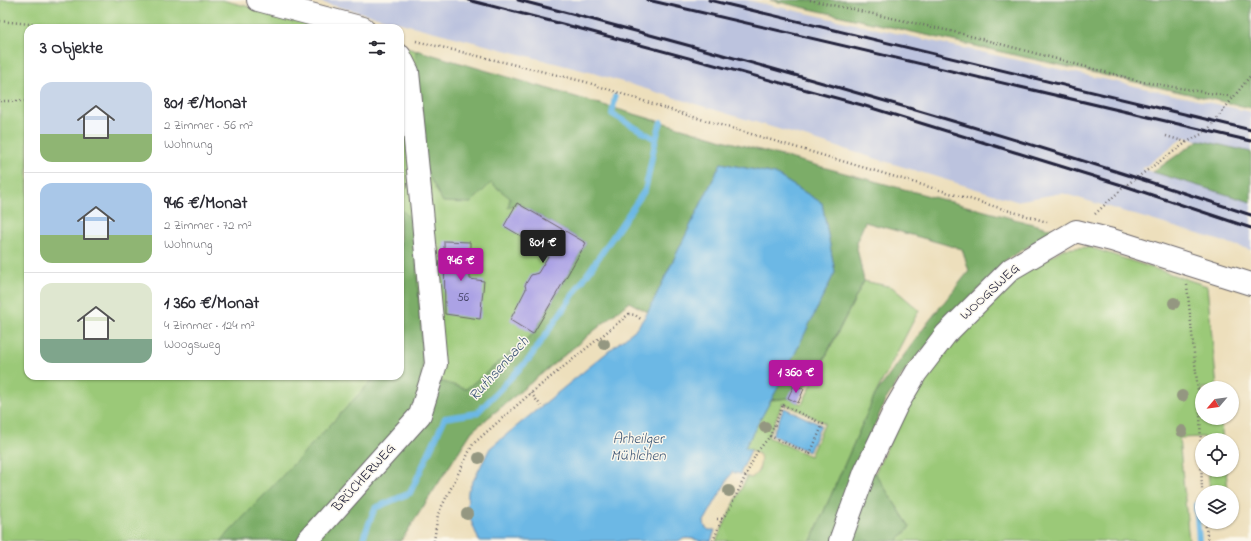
<!DOCTYPE html>
<html lang="de">
<head>
<meta charset="utf-8">
<style>
  :root { --surface:#fff; --page:#f7f7f7; --text:#2b2b33; --muted:#7c7c81; --line:#e1e1e2; --accent:#b5179e }
  body { margin:0; font-family:"Indie Flower",sans-serif; background:var(--page); color:var(--text); height:100vh; display:flex; flex-direction:column; font-size:15px; white-space:nowrap }
  * { box-sizing:border-box; margin:0 }
  p { font-size:13px; color:var(--muted) }
  .icon { flex:none; width:22px; height:22px; fill:none; stroke:currentColor; stroke-width:2; stroke-linecap:round; stroke-linejoin:round }
  .map { position:relative; flex:1; overflow:hidden }
  .side { position:absolute; left:24px; top:24px; width:380px; height:356px; display:flex; flex-direction:column; background:var(--surface); border-radius:12px; box-shadow:0 1px 3px #0004 }
  .side>* { flex:none }
  .needle { width:26px; rotate:241deg }
  .tools { position:absolute; left:1195px; top:381px; display:grid; gap:8px }
  .tools a { display:grid; place-items:center; width:44px; height:44px; border-radius:50%; background:var(--surface); box-shadow:0 1px 3px #0004; font-size:20px }
  .price { position:absolute; translate:-50% -34px; padding:0 9px; border-radius:4px; background:var(--accent); color:#fff; font-size:13px; line-height:26px; filter:drop-shadow(0 1px 2px #0008) }
  .price::after { content:''; position:absolute; left:50%; top:24px; width:12px; height:9px; margin-left:-6px; background:inherit; clip-path:polygon(0 0,100% 0,50% 100%) }
  .price.current { background:#222; color:#fff }
  ul { padding:0; list-style:none }
  li { display:flex; align-items:center; gap:12px; height:100px; padding:0 16px }
  li+li { border-top:1px solid var(--line) }
  li span { display:grid; place-items:center; flex:none; width:112px; height:80px; border-radius:12px; color:#555 }
  li>.icon { margin-inline-start:auto }
  span .icon { width:48px; height:48px; fill:#fffc; stroke-width:1 }
  li b { font-size:17px }
  h2 { display:flex; justify-content:space-between; align-items:center; height:48px; padding:0 16px; font-size:17px }
  .map>svg:first-child { display:block }
  .industrial { fill:#bcc3de }
  .green { fill:#9bc978; stroke:#5e765a; fill-rule:evenodd }
  .forest { fill:#7cad68; stroke:#4f6852 }
  .sand { fill:#eeda9e; stroke:#887e6c }
  .water { fill:#6cb8e5; stroke:#476d90 }
  .lines { fill:none; stroke-linecap:round; stroke-linejoin:round }
  .stream { stroke:#6cb8e5; stroke-width:6 }
  .building { fill:#aba2e5 }
  .minor-casing { stroke:#696468; stroke-width:24 }
  .path { stroke:#696468; stroke-width:2.5; stroke-dasharray:1 3; stroke-linecap:butt }
  .minor { stroke:#fff; stroke-width:22 }
  .rail { stroke:#22223b; stroke-width:3 }
  .tree { fill:#949781 }
  .labels { text-anchor:middle; dominant-baseline:central; stroke-width:3; stroke-linejoin:round; paint-order:stroke }
  .number-label { font-size:12px; fill:#444266 }
  .street-label { font-size:14px; fill:#22223b; stroke:#fbf7ec }
  .water-label { font-size:15px; font-style:italic; fill:#3c5676; stroke:#fbf7ec }
</style>
</head>
<body>
<div class="map">
<svg width="1251" height="541" viewBox="0 0 1251 541">
  <rect width="100%" height="100%" fill="#fbf7ec"/>
  <filter id="ink" filterUnits="userSpaceOnUse"><feTurbulence type="fractalNoise" baseFrequency=".025" numOctaves="2"/><feDisplacementMap in="SourceGraphic" scale="8" xChannelSelector="R" yChannelSelector="G"/><feConvolveMatrix kernelMatrix="1 2 1 2 8 2 1 2 1" color-interpolation-filters="sRGB"/></filter>
  <filter id="wash" filterUnits="userSpaceOnUse"><feTurbulence type="fractalNoise" baseFrequency=".012" numOctaves="4" result="noise"/><feDisplacementMap in="SourceGraphic" scale="16" xChannelSelector="R" yChannelSelector="G"/><feGaussianBlur stdDeviation="0.9" result="paint"/><feColorMatrix in="noise" values="0 0 0 0 0 0 0 0 0 0 0 0 0 0 0 0 0 1.4 0 .05"/><feComposite in="paint" operator="in"/></filter>
  <g filter="url(#wash)">
    <rect width="100%" height="100%" fill="#eddfbc"/>
    <path class="industrial" d="M312,0h435l504,112v40l-67,-15 -42,32 109,33v48l-189,-57 -46,8 -423,-128z"/>
    <g class="green">
      <path d="M0,0h222l111,28h-305v348h372v-330l319,93 -90,163 -157,129 -71,110h-401z"/>
      <path d="M1089,247l118,39 10,102h-15v30h18l3,22h-18l-1,-3 -25,1 10,103h-292l13,-14 -35,-54 29,-62 47,-67 62,-64 50,-31z"/>
      <path d="M864,281l28,6 27,23 -44,85 -64,146h-95l31,-64 4,1c11,-7 10,-14 7,-25l-13,-6 26,-47 17,-2 14,6zM783,403l42,20 -15,33 -42,-19z"/>
      <path d="M1208,470h18l2,21 -18,1z"/>
    </g>
    <g class="forest">
      <path d="M770,0h481v108z"/>
      <path d="M416,50l303,89 336,91 -49,30 -98,106 -23,35 -27,63 17,9 35,54 -13,14h-86l64,-146 54,-74 40,-50 -7,-22 -97,-27 -9,21 8,38 -52,101 -24,16 -17,2 64,-128 -13,-69 -47,-29 -54,-11 -73,149 -19,-10 -157,129 -71,110h-180l155,-165h24v-25l2,-3 -2,-26v-114l13,13 10,136 -2,18 45,14 67,-55 53,-91 -69,-40 -9,5 2,-10 -19,-15 -20,20 -28,-1 -24,-44z"/>
      <path d="M1199,140l52,12v50l-98,-30z"/>
    </g>
    <path class="sand" d="M751,450l9,5c2,9 -1,18 -9,23l-11,-4z"/>
    <g class="water">
      <path d="M721,163l54,11 47,29 13,69 -54,110 -36,65 6,3 -11,24 -8,-2 -26,46 -2,3 1,6 4,3h6l-4,11c-3,0 -7,0 -10,0 -9,-2 -14,-5 -23,0h-199l-12,-31 1,-19 22,-43 147,-120 11,-16z"/>
      <path d="M784,408l37,17 -12,27 -37,-17z"/>
    </g>
    <g class="lines">
      <g class="stream">
        <path d="M615,97l-3,17 43,25"/>
        <path d="M1196,505l3,36"/>
        <path d="M362,541l13,-33 35,-15 35,-75 32,-5 52,-54 116,-169c6,-22 8,-46 16,-68"/>
      </g>
    </g>
    <g id="blocks">
      <g class="building">
        <path d="M517,203l69,40 -53,91 -23,-14 16,-31 -1,-4 6,-10 7,-2 12,-20 -46,-27z"/>
        <path d="M444,241l26,1v37l14,2 -4,38 -35,-5z"/>
        <path d="M794,385l10,4 -6,14 -10,-5z"/>
      </g>
    </g>
  </g>
  <g filter="url(#ink)">
    <use href="#blocks" fill-opacity="0" stroke="#696468" stroke-width="1"/>
    <g class="lines">
      <defs>
        <g id="minor">
          <path d="M258,0l105,28"/>
          <path d="M307,541l113,-126 16,-51 -14,-154 -14,-138 -8,-16"/>
          <path d="M840,541l25,-69 31,-65 20,-34 30,-39 65,-65 65,-38 36,9 139,44"/>
        </g>
      </defs>
      <use href="#minor" class="minor-casing"/>
      <g class="path">
        <path d="M810,0l149,33 184,49 91,15"/>
        <path d="M0,21l70,7"/>
        <path d="M416,41l170,41 91,30 370,110"/>
        <path d="M0,101h28"/>
        <path d="M1166,136l20,6"/>
        <path d="M1095,214l30,-28 62,-44 20,-11 44,-56"/>
        <path d="M1187,285l13,126 2,81"/>
        <path d="M531,393l10,13"/>
        <path d="M783,405l40,19 -13,30 -40,-18z"/>
        <path d="M717,519h5"/>
        <path d="M1205,522l3,19"/>
        <path d="M434,541l4,-27 35,-70 58,-51 98,-79 6,1 7,5"/>
        <path d="M713,541l9,-22 8,-11 27,-56 13,-16"/>
      </g>
      <use href="#minor" class="minor"/>
      <g class="rail">
        <path d="M468,0l106,27 288,78 263,81 126,42"/>
        <path d="M518,0c247,64 492,135 733,215"/>
        <path d="M648,0l603,141"/>
        <path d="M709,0l542,130"/>
      </g>
    </g>
    <g class="tree">
      <circle cx="1174" cy="303" r="6"/>
      <circle cx="604" cy="344" r="6"/>
      <circle cx="1182" cy="396" r="6"/>
      <circle cx="765" cy="427" r="6"/>
      <circle cx="1182" cy="431" r="6"/>
      <circle cx="479" cy="458" r="6"/>
      <circle cx="729" cy="491" r="6"/>
      <circle cx="467" cy="514" r="6"/>
    </g>
  </g>
  <g class="labels">
    <g class="number-label">
      <text x="463" y="298">56</text>
    </g>
    <g class="street-label">
      <text transform="translate(990 292) rotate(-43)">WOOGSWEG</text>
      <text transform="translate(364 478) rotate(-48)">BRÜCHERWEG</text>
    </g>
    <g class="water-label">
      <text transform="translate(499 369) rotate(-48)">Ruthsenbach</text>
      <text x="638" y="439">Arheilger<tspan x="638" dy="17">Mühlchen</tspan></text>
    </g>
  </g>
</svg>
<div class="tools">
<a><svg class="needle" viewBox="-14 -14 28 28"><path d="M0-13l5 13h-10z" fill="#e53935"/><path d="M0 13l5-13h-10z" fill="#7c7c81"/></svg></a>
<a><svg class="icon" aria-label="locate" viewBox="0 0 24 24"><circle cx="12" cy="12" r="6"/><path d="M12 2v4M12 18v4M2 12h4M18 12h4"/></svg></a>
<a><svg class="icon" aria-label="layers" viewBox="0 0 24 24"><path d="M12 4l9 5-9 5-9-5zM3 14l9 5 9-5"/></svg></a>
</div>
<b class="price current" style="left:543px;top:264px">801 €</b>
<b class="price" style="left:461px;top:282px">946 €</b>
<b class="price" style="left:796px;top:394px">1 360 €</b>
<section class="side">
<h2>3 Objekte<svg class="icon" aria-label="filters" viewBox="0 0 24 24"><path d="M4 7h16M4 17h16"/><circle cx="9" cy="7" r="2"/><circle cx="15" cy="17" r="2"/></svg></h2>
<ul>
<li><span style="background:linear-gradient(#c9d6e8 65%,#8fb573 0)"><svg class="icon" aria-label="home" viewBox="0 0 24 24"><path d="M3 11l9-7 9 7M6 9v11h12V9"/></svg></span><div><b>801 €/Monat</b><p>2 Zimmer · 56 m²</p><p>Wohnung</p></div></li>
<li><span style="background:linear-gradient(#a9c7e8 65%,#8fb573 0)"><svg class="icon" aria-label="home" viewBox="0 0 24 24"><path d="M3 11l9-7 9 7M6 9v11h12V9"/></svg></span><div><b>946 €/Monat</b><p>2 Zimmer · 72 m²</p><p>Wohnung</p></div></li>
<li><span style="background:linear-gradient(#dfe7d0 70%,#7fa58c 0)"><svg class="icon" aria-label="home" viewBox="0 0 24 24"><path d="M3 11l9-7 9 7M6 9v11h12V9"/></svg></span><div><b>1 360 €/Monat</b><p>4 Zimmer · 124 m²</p><p>Woogsweg</p></div></li>
</ul>
</section>
</div>
</body>
</html>
